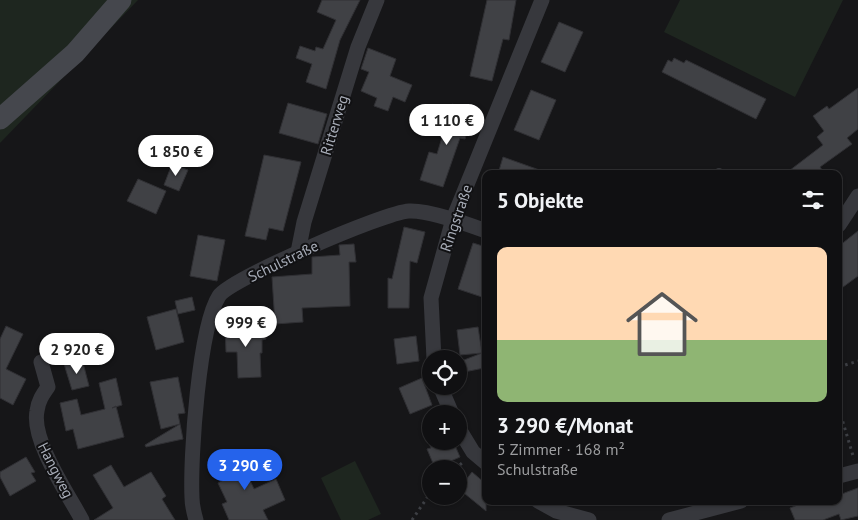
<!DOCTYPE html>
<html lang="de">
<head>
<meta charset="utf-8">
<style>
  :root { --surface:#101012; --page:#1e1e20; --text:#f1f3f6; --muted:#9c9d9f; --line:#303032; --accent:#2563eb }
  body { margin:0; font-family:"PT Sans",sans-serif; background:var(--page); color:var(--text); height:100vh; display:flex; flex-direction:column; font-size:19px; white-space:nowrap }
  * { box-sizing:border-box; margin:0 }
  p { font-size:16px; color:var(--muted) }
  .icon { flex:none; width:28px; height:28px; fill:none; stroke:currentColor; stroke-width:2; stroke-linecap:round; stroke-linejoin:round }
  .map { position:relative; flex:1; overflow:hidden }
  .panel { position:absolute; left:482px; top:170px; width:360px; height:335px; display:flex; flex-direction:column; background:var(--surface); border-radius:10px; box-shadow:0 1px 4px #0004,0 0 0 1px var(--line) }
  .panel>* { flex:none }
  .fabs { position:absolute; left:422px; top:350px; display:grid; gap:10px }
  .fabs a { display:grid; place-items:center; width:45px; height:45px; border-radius:50%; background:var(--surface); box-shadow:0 1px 4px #0004,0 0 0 1px var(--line); font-size:25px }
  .price { position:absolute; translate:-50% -42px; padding:0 11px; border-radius:18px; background:#fff; color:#222; font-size:16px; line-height:32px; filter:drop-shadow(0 1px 2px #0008) }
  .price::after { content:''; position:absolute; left:50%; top:30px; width:15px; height:11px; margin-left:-8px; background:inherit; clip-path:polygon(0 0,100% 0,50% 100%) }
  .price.selected { background:var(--accent); color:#fff }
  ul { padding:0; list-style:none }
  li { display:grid; align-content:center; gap:10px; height:265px; padding:0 15px }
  li span { display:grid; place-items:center; height:155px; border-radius:10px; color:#555 }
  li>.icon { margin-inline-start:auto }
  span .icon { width:90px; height:90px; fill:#fffc; stroke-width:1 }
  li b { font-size:21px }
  h2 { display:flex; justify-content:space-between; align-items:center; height:60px; padding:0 15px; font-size:21px }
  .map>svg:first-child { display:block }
  .green { fill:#1e261f }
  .building { fill:#404145; stroke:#303034 }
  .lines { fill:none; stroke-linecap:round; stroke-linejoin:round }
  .path { stroke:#3d3f44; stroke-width:3; stroke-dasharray:2.5 4; stroke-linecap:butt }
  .service { stroke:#37383d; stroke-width:8 }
  .minor { stroke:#37383d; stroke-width:15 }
  .secondary { stroke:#45474d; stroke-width:21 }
  .labels { text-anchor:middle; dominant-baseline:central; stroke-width:4; stroke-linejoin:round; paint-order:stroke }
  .street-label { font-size:15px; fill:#a8adb8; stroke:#111113 }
</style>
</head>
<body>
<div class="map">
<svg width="858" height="520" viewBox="0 0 858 520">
  <rect width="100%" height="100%" fill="#161618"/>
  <g class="green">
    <path d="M0,0h138l-138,143z"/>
    <path d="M680,0h163l-48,97 -131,-65z"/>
    <path d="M355,461l26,53 -13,6h-27l-20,-42z"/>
  </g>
  <g class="building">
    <path d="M322,0h38l-20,40 -14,49 -20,-7 6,-18 -16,-6 4,-12 15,5 1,-4 7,2 13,-29 -19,-8z"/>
    <path d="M487,0h29l-7,40 -6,-1 -11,42 -22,-5z"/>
    <path d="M559,22l24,10 -18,40 -24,-10z"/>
    <path d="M368,48l28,11 -6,17 22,9 -7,17 -12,-5 -5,14 -14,-5 3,-8 -16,-7 8,-19 -8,-3z"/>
    <path d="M674,58l10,5 2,-3 80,39 -10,20 -94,-47 6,-12 4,2z"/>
    <path d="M858,88v41l-11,9 5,6 -32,23 5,7h-40l38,-29 -6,-8 7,-6 -11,-15 14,-10 2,3z"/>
    <path d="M531,90l25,10 -17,40 -25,-10z"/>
    <path d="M288,103l39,11 -9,30 -39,-11z"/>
    <path d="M452,104l22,6 -9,29 -5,-1 -17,49 -23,-7 9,-28 8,2z"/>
    <path d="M264,155l37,7 -18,69 -14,-3 -3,12 -21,-4z"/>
    <path d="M503,157l42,15 -1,2h-46z"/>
    <path d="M172,164l16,6 -9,21 -15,-6z"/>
    <path d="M138,179l28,12 -10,23 -29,-13z"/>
    <path d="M404,227l21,5 -8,31 -7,-2 -1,47h-21v-30l4,1z"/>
    <path d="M858,231v45l-19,14v-44z"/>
    <path d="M198,235l27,5 -8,41 -27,-5z"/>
    <path d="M473,243l13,4v38l-4,12 -24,-8z"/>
    <path d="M354,244l2,18h-7l1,44 -48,2 1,14 -28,2 -3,-47 40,-3v-17l28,-2 -1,-10z"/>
    <path d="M192,297l3,13 -17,4 -3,-13z"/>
    <path d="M176,309l8,33 -28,8 -9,-33z"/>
    <path d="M243,323v4l23,-1v13l-4,1v13h-2l1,24 -23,1 -1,-26h-11l-1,-28z"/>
    <path d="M6,326l17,8 -17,35 20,10 -13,26 -13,-7v-59z"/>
    <path d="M478,327l4,26 -22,2 -3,-25z"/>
    <path d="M416,336l3,25 -22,3 -3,-25z"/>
    <path d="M482,353l2,15 -25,5v-11z"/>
    <path d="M82,359l7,27 -17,4 -8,-26z"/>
    <path d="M178,377l7,36 -7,1 2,10 -19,5 -11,-47z"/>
    <path d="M116,378l6,27 -10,3 4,-2 8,31 -46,12 -5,-20 -7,2 -6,-28 17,-4 4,16 24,-6 -6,-26z"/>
    <path d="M422,378l10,27 -22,9 -11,-26z"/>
    <path d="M180,424l3,15 -37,8 -1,-2z"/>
    <path d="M428,441h25l7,16 -25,11 -8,-19 4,-1z"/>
    <path d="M236,450l18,39 22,-10 9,21 -22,10 5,10h-39l-7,-16 5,-2 -9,-19 7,-4 -10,-20z"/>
    <path d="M26,457l9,15 -4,1 5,8 -26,15 -10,-19v-5z"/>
    <path d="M111,465l13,22 27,-15 15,24 -4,3 13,21h-81l19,-12 -20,-33z"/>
    <path d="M472,472l14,12v27l-27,-22z"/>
    <path d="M858,488v28l-17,4 -2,-6 -16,6h-28l-5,-12 18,-7h31v-6z"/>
  </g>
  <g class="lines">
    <g class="path">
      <path d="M839,367l19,-6"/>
      <path d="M839,409l15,50"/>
      <path d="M455,469l7,-6"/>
      <path d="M412,520l19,-28"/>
    </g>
    <path class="service" d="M719,174v-2"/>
    <g class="minor">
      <path d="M839,225l19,-29"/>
      <path d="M298,252l6,-30 54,-175 19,-47"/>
      <path d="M434,359l-3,-61 22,-79 89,-219"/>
      <path d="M41,362l7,25c-5,7 -10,14 -11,24 -6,29 31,83 45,109"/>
      <path d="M440,386l12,28"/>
      <path d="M459,429l14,23 13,11"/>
      <path d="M839,476l19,-5"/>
      <path d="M538,501l18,10 33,9"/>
      <path d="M196,520c-2,-7 -4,-15 -4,-22 -2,-41 7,-171 27,-202 11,-17 166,-84 190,-85 20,-1 58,13 77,20"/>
      <path d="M669,520l72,-19"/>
    </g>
    <path class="secondary" d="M0,119l75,-66 46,-53"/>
  </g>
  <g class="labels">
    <g class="street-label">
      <text transform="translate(334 125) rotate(-73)">Ritterweg</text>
      <text transform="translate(456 218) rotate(-71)">Ringstraße</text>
      <text transform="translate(283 261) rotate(-26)">Schulstraße</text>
      <text transform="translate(56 470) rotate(63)">Hangweg</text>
    </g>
  </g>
</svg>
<div class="fabs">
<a><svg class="icon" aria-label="locate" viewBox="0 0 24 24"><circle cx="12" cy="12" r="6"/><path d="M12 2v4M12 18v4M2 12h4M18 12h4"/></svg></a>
<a>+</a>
<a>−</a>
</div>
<b class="price" style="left:447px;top:146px">1 110 €</b>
<b class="price" style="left:176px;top:177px">1 850 €</b>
<b class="price" style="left:246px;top:348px">999 €</b>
<b class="price" style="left:77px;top:375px">2 920 €</b>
<b class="price selected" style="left:245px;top:491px">3 290 €</b>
<section class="panel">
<h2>5 Objekte<svg class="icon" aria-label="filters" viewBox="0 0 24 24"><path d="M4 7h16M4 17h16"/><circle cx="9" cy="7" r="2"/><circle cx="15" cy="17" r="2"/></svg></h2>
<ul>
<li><span style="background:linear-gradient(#ffd9b3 60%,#8fb573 0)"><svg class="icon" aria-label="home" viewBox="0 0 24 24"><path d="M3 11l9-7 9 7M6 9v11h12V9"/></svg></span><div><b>3 290 €/Monat</b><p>5 Zimmer · 168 m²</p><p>Schulstraße</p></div></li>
</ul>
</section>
</div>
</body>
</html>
